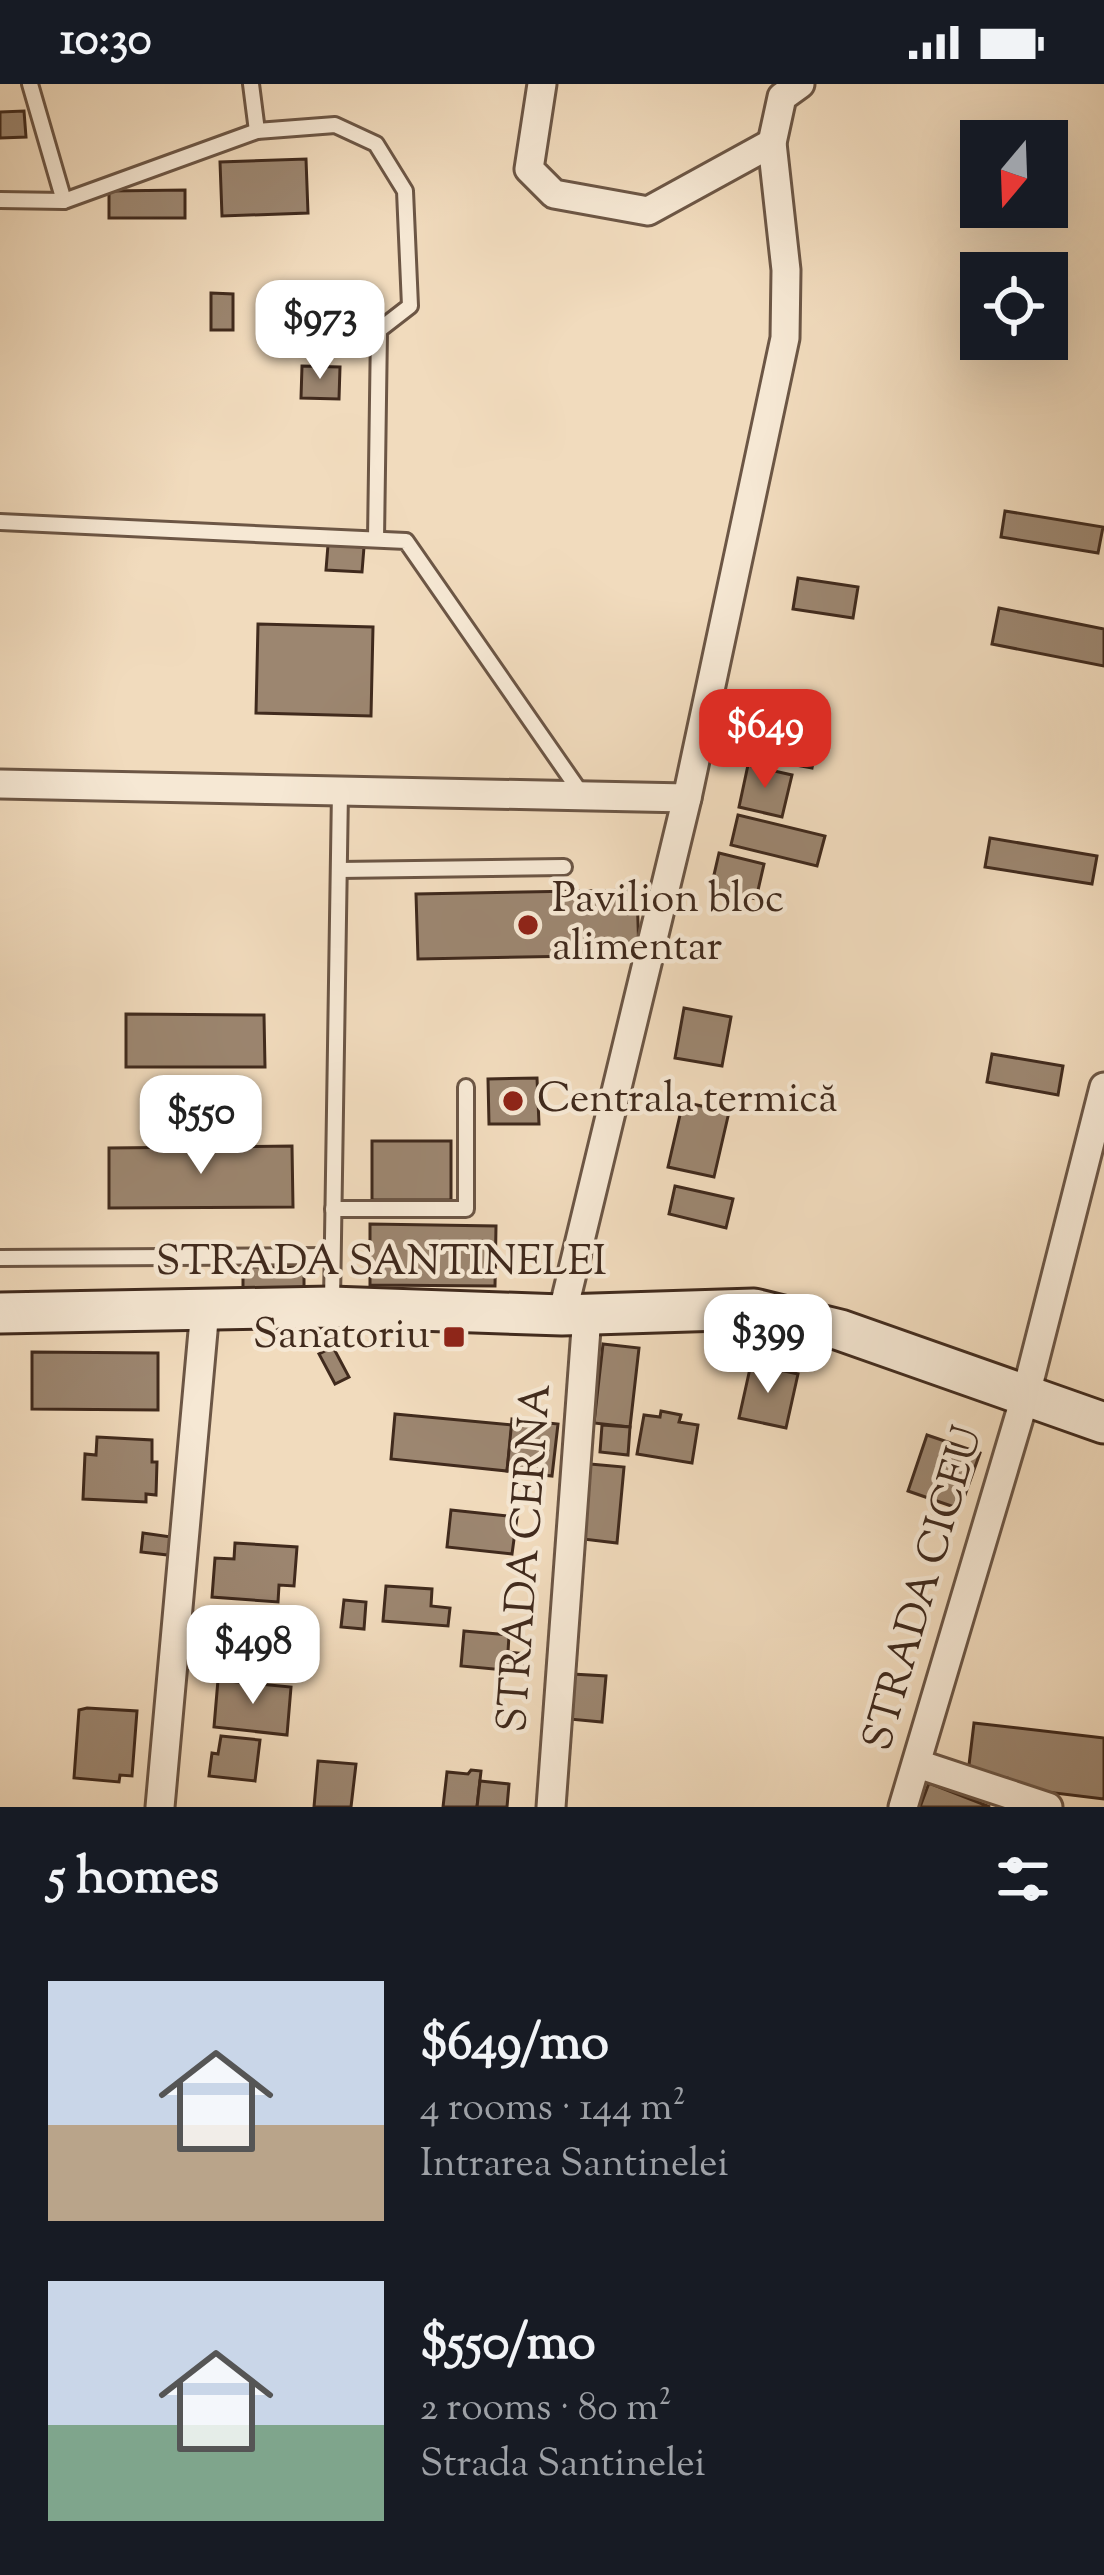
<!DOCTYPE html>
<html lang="en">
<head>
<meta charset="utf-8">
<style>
  :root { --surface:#171b24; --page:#20242c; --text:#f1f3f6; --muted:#9ea1a6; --accent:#d93025 }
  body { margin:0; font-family:"Sorts Mill Goudy",serif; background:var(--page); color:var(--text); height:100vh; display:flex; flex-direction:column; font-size:45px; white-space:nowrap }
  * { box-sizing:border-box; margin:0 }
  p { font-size:39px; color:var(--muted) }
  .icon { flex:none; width:66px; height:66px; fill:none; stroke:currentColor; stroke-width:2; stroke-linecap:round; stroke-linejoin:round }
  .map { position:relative; height:1723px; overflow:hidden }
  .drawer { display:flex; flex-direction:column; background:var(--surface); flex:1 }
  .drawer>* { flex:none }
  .needle { width:78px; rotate:199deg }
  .fabs { position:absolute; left:960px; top:36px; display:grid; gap:24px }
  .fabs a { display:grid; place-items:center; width:108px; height:108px; border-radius:0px; background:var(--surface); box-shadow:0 12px 48px #0002; font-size:60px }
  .price { position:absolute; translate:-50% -102px; padding:0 27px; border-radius:24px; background:#fff; color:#222; font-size:39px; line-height:78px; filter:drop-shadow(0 3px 6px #0008) }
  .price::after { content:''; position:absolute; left:50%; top:72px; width:36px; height:27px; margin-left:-18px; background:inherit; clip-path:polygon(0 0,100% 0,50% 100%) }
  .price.current { background:var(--accent); color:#fff }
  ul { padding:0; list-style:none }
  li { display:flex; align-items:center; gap:36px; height:300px; padding:0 48px }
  li span { display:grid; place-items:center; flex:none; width:336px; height:240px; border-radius:0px; color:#555 }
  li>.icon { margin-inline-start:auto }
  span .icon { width:144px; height:144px; fill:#fffc; stroke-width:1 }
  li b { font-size:51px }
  h2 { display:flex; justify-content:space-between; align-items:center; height:144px; padding:0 48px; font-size:51px }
  .status { display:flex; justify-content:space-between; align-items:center; height:84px; padding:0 60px; background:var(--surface); direction:ltr }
  .status svg { height:33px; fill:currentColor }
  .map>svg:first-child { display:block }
  .building { fill:#9c8670; stroke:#402a1d; stroke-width:3 }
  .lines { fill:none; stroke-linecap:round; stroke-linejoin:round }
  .lane-casing { stroke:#6c5645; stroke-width:20 }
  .street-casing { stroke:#6c5645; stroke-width:33 }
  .secondary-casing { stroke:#402a1d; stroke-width:45 }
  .lane { stroke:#f6e8d4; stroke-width:14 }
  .street { stroke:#f6e8d4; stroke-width:27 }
  .secondary { stroke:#f6e8d4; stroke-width:39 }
  .poi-dot { fill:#8f2418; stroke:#f6e8d4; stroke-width:4.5 }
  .labels { text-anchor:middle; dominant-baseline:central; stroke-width:9; stroke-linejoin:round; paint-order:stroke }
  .poi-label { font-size:42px; fill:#402a1d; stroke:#f6e8d4; text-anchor:start }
  .street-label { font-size:42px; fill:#402a1d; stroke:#f6e8d4 }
</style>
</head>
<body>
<div class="status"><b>10:30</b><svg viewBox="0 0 49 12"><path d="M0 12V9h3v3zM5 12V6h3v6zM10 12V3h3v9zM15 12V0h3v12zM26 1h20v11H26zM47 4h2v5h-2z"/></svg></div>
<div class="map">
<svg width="1104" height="1723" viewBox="0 0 1104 1723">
  <rect width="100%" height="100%" fill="#f1dbbd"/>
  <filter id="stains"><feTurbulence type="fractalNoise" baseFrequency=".00167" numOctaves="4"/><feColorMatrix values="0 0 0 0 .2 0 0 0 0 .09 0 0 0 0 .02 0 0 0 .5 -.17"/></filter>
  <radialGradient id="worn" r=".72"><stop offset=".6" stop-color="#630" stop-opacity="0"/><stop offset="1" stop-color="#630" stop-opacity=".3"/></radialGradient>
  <g class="building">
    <path d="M24,27l2,26 -26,1v-26z"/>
    <path d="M306,75l2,54 -86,3 -2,-54z"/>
    <path d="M185,106v28h-76v-27z"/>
    <path d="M271,206l21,1v22l-22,-1z"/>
    <path d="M211,209l22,1v36h-22z"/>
    <path d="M302,282l38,1 -1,32 -38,-1z"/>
    <path d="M1005,427l98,16 -5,26 -97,-16z"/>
    <path d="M328,461l36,2 -2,25 -36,-2z"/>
    <path d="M798,494l60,9 -5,31 -60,-9z"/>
    <path d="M999,524l105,21v37l-112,-22z"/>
    <path d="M258,540l115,3 -2,89 -115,-3z"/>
    <path d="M771,637l48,9 -7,38 -49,-9z"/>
    <path d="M748,681l44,10 -10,42 -43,-10z"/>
    <path d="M738,731l87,21 -8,30 -86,-21z"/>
    <path d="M990,754l107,18 -5,28 -107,-17z"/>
    <path d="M719,769l45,11 -8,35 -45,-11z"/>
    <path d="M637,806l2,65 -221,4 -2,-65z"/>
    <path d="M684,924l47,9 -9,49 -47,-8z"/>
    <path d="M126,930l138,1 1,52h-139z"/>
    <path d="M992,970l71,12 -5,29 -71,-13z"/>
    <path d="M537,994l2,46h-50l-1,-45z"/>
    <path d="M683,1018l46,10 -15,65 -46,-10z"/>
    <rect x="372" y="1057" width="79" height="59"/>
    <path d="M292,1062l1,61 -184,1v-60z"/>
    <path d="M675,1102l58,13 -7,29 -57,-14z"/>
    <path d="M370,1140l126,2 -1,60 -125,-1z"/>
    <rect x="243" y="1183" width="61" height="27"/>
    <path d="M603,1260l36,4 -9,79 -36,-4z"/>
    <path d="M333,1263l16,30 -14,7 -16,-30z"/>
    <path d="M32,1268l126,1v57l-126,-1z"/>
    <path d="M751,1280l47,10 -12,54 -47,-10z"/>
    <path d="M661,1327l20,4 -2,7 19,3 -6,38 -55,-9 7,-39 16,2z"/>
    <path d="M395,1330l117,11 -5,46 -116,-12z"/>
    <path d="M512,1335l46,5 -6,52 -45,-5z"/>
    <path d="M602,1341l28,2 -2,28 -28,-3z"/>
    <path d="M927,1351l53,18 -20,56 -52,-18z"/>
    <path d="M97,1353l55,3v22h5l-1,33 -10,-1v8l-63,-3 2,-45 11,1z"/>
    <path d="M590,1380l34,3 -7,76 -34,-4z"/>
    <path d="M451,1426l66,7 -5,37 -65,-7z"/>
    <path d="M143,1449l28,4 -3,18 -27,-3z"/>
    <path d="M235,1459l62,4 -3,39 -15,-1 -1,17 -66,-5 3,-39 19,1z"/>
    <path d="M386,1502l46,3 -1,17 19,2 -2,18 -65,-5z"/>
    <path d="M344,1516l22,2 -2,27 -23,-2z"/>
    <path d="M240,1535l52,3 -9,57 -64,-4 1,-20h-9l2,-22 10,1 5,-11z"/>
    <path d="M464,1547l45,4 -1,17 19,2 -2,18 -64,-6z"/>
    <path d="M572,1590l34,2 -4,46 -33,-3z"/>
    <path d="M218,1596l73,7 -4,48 -73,-8z"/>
    <path d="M87,1624l50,3 -5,65 -12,-1 -1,7 -45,-4 5,-68z"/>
    <path d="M974,1639l130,15v61l-98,-12 1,-9 -39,-5z"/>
    <path d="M221,1652l39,4 -5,41 -46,-5 3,-23 6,1z"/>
    <path d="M318,1677l38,3 -5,43h-37z"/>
    <path d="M471,1686l10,1 -4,36h-34l4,-35 21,2z"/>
    <path d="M480,1697l29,3 -2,23h-30z"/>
    <path d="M929,1699l61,24h-70z"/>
  </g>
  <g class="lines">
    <defs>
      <g id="lane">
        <path d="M30,0l34,117"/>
        <path d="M251,0l6,47"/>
        <path d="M0,116l64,1 193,-70 78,-6 41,19 29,47 5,115 -31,24 -3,209"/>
        <path d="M0,438l406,19 177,255"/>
        <path d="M339,786l225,-3"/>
        <path d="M333,1125h133v-122"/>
        <path d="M0,1174l332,-2"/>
        <path d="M332,1218l8,-511"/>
      </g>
      <g id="street">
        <path d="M542,0l-13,85 25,25 94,17 124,-68"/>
        <path d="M0,700l687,14"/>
        <path d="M562,1231l125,-517 98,-460 1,-68 -14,-127 10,-46 18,-13"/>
        <path d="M918,1680l130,43"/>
        <path d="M160,1723l45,-498"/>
        <path d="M551,1723l36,-492"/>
        <path d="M903,1723l123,-413 78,-307"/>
      </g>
      <path id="secondary" d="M0,1229l331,-6 231,8 192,-6 86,21 264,93"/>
    </defs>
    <use href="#lane" class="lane-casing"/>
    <use href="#street" class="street-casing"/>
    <use href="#secondary" class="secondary-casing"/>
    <use href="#lane" class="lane"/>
    <use href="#street" class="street"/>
    <use href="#secondary" class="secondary"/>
  </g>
  <g class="poi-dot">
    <circle cx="528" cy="841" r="12"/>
    <circle cx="513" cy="1017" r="12"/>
    <rect x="442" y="1241" width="24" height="24" rx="6"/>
  </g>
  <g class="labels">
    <g class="poi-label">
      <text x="552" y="817">Pavilion bloc<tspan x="552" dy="48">alimentar</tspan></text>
      <text x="537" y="1017">Centrala termică</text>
      <text x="430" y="1253" text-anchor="end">Sanatoriu</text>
    </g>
    <g class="street-label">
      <text x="381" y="1180">STRADA SANTINELEI</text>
      <text transform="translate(527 1474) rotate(-86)">STRADA CERNA</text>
      <text transform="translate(925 1505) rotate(-74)">STRADA CICEU</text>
    </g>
  </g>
  <rect width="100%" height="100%" filter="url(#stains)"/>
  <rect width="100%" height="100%" fill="url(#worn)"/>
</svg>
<div class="fabs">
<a><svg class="needle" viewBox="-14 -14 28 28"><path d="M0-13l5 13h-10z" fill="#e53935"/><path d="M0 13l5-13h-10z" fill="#9ea1a6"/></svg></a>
<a><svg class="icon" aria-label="locate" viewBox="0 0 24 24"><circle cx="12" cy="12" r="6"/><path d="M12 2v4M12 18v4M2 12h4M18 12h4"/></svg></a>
</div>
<b class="price" style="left:320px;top:298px">$973</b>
<b class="price current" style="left:765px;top:707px">$649</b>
<b class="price" style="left:201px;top:1093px">$550</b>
<b class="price" style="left:768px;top:1312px">$399</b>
<b class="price" style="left:253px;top:1623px">$498</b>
</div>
<section class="drawer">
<h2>5 homes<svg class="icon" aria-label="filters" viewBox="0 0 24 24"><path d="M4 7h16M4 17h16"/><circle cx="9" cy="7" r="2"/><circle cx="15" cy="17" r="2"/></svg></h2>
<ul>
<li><span style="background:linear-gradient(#c9d6e8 60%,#b9a48a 0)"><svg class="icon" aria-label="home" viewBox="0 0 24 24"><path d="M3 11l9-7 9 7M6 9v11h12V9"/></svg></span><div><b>$649/mo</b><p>4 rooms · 144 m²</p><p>Intrarea Santinelei</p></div></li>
<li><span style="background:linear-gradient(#c9d6e8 60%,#7fa58c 0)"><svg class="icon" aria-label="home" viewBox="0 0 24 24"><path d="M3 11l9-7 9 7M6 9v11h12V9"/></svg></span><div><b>$550/mo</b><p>2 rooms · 80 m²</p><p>Strada Santinelei</p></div></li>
</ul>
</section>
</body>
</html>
